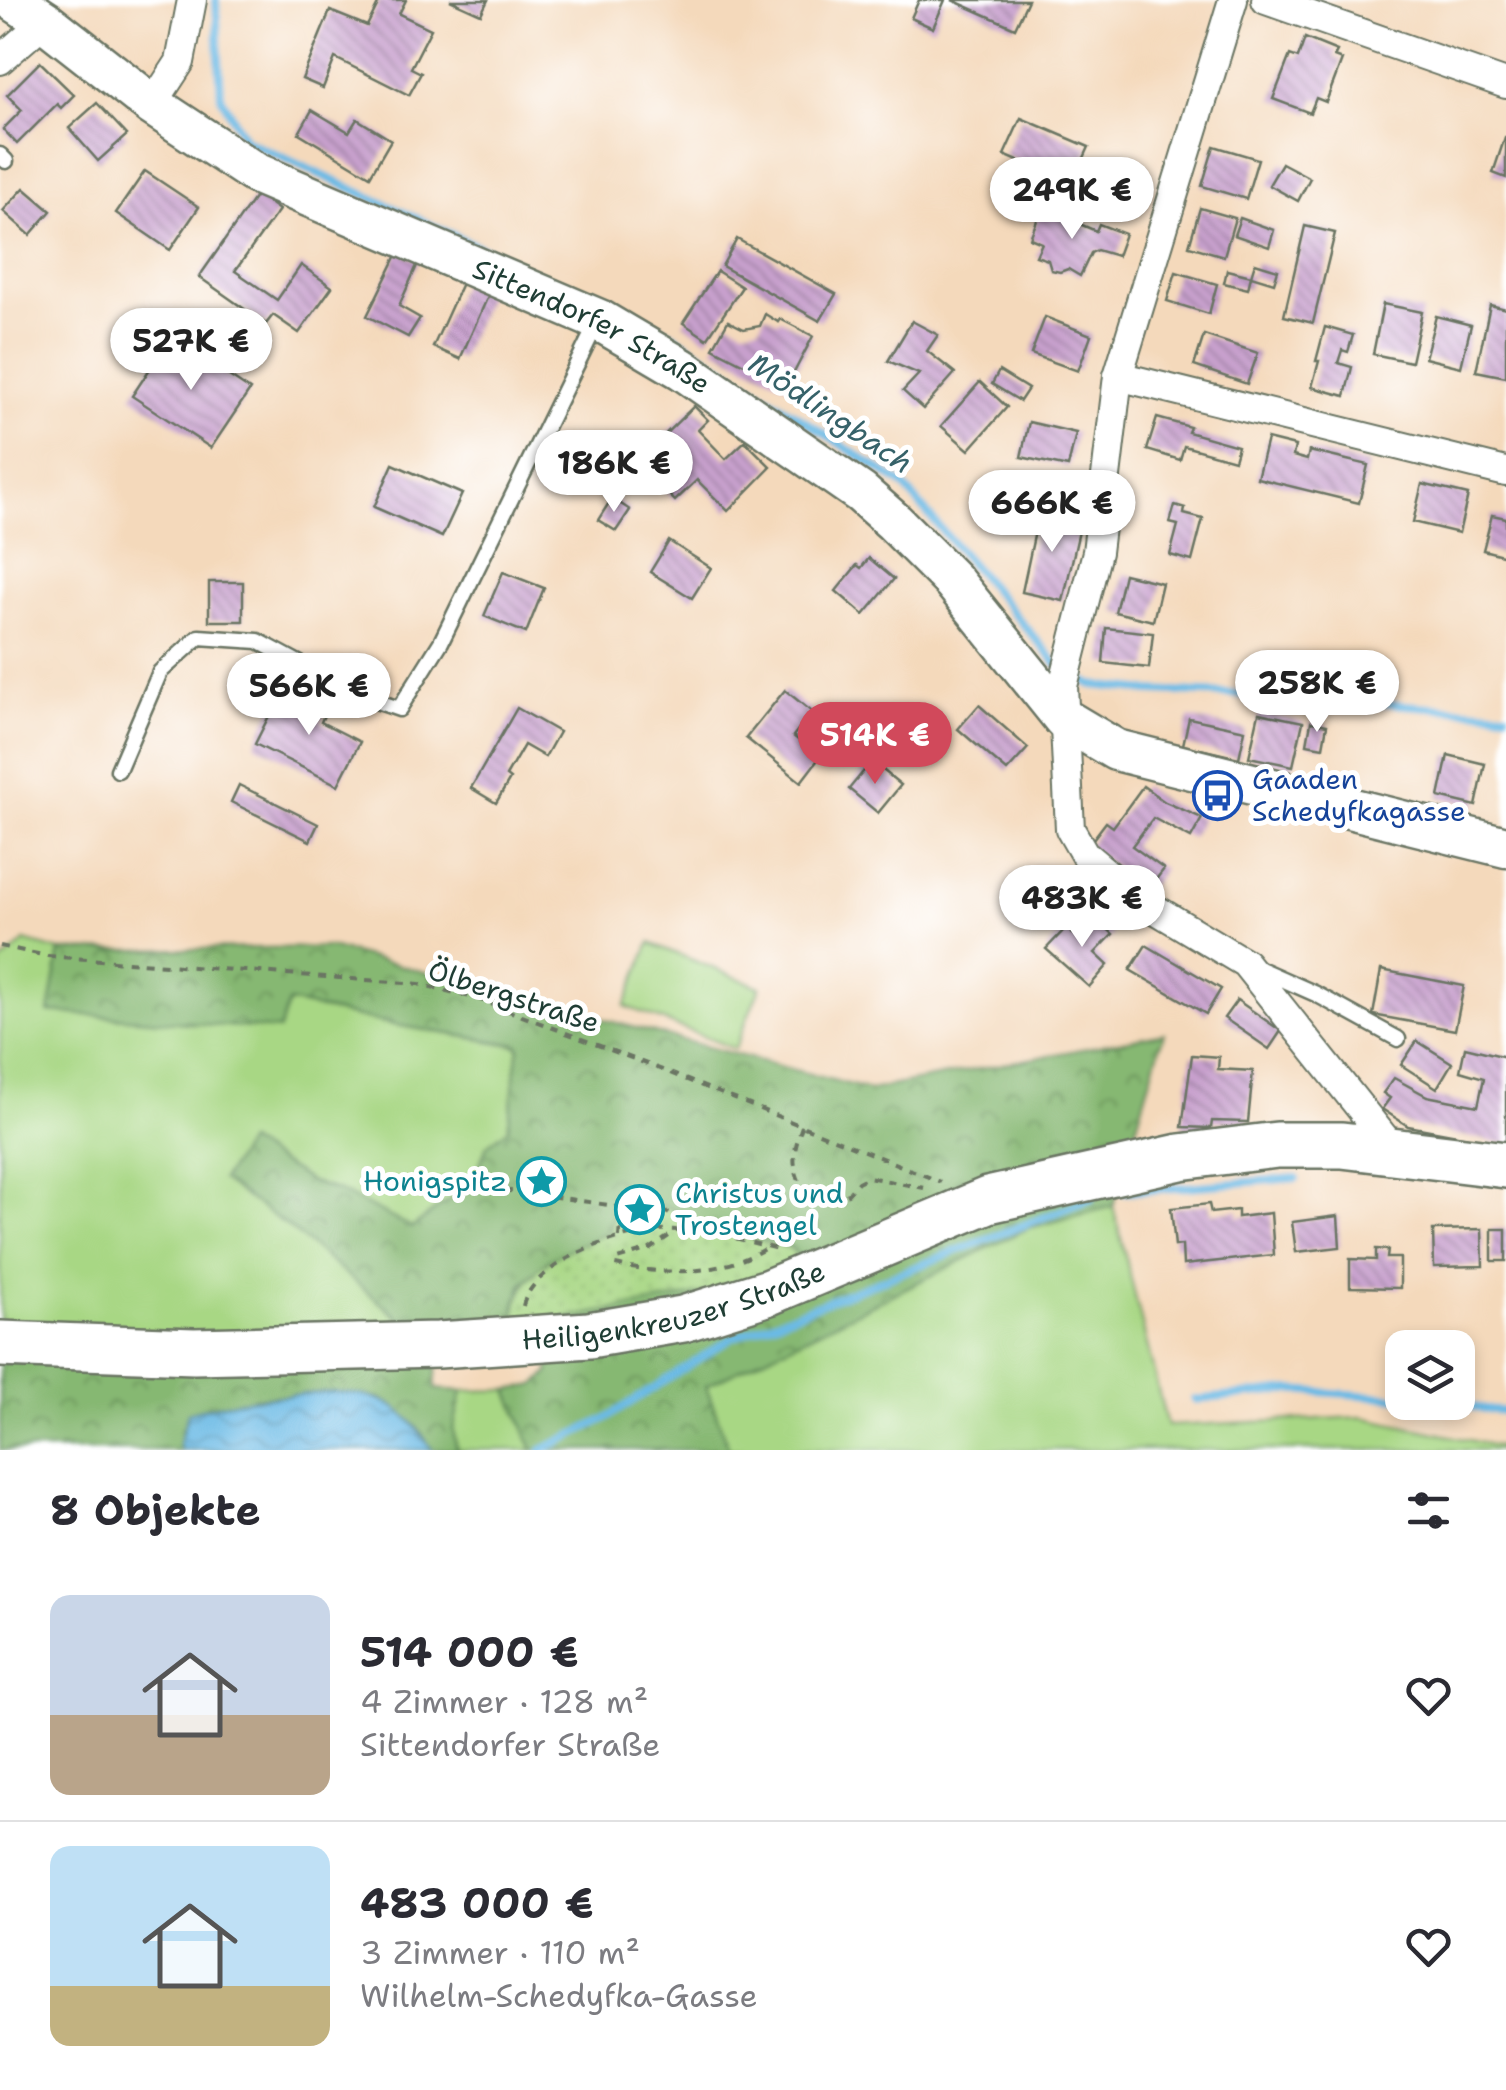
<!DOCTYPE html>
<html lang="de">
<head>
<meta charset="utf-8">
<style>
  :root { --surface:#fff; --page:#f7f7f7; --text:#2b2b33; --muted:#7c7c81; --line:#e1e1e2; --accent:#d1495b }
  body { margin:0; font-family:"Shantell Sans",sans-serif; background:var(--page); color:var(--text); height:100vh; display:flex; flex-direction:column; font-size:38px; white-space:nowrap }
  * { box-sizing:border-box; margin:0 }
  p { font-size:32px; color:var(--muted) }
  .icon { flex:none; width:55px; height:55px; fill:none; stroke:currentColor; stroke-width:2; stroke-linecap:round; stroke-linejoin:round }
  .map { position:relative; height:1450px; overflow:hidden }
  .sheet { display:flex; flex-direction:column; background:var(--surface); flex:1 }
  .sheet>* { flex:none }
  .tools { position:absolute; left:1385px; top:1330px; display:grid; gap:20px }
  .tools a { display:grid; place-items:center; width:90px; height:90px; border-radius:20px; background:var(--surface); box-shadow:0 5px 15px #0003; font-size:50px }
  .price { position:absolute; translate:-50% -85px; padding:0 22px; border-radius:35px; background:#fff; color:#222; font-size:32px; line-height:65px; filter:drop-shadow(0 2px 5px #0008) }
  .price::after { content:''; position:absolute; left:50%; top:60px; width:30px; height:22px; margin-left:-15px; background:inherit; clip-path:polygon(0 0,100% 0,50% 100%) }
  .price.active { background:var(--accent); color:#fff }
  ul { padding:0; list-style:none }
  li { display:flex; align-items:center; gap:30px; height:250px; padding:0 50px }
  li+li { border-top:2px solid var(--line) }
  li span { display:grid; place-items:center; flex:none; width:280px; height:200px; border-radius:20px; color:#555 }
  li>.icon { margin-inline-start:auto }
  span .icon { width:120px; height:120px; fill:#fffc; stroke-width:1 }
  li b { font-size:42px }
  h2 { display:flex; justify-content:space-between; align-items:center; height:120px; padding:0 50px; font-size:42px }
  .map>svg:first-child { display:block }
  .green { fill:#a8d784; stroke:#648a5c; stroke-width:2.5 }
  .forest { fill:url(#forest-crowns); stroke:#527a53; stroke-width:2.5; fill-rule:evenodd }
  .park { fill:url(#park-dots); stroke:#648a5c; stroke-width:2.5 }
  .water { fill:url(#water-waves); stroke:#447c8c; stroke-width:2.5 }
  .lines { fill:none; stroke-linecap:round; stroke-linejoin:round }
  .stream { stroke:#6abae5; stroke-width:8 }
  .building { fill:url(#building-back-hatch) }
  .lane-casing { stroke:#6a7463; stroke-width:19 }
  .street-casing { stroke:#6a7463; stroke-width:32 }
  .secondary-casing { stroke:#6a7463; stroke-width:45 }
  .primary-casing { stroke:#6a7463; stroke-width:50 }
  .path { stroke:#6a7463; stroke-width:4; stroke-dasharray:8 8; stroke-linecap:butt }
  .lane { stroke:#fff; stroke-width:14 }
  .street { stroke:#fff; stroke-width:28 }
  .secondary { stroke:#fff; stroke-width:40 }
  .primary { stroke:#fff; stroke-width:45 }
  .labels { text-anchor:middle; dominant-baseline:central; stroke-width:10; stroke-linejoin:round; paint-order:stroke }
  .street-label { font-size:28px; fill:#1f3d34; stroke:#fff }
  .transit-label { font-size:28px; fill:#164399; stroke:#fff; text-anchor:start }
  .culture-label { font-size:28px; fill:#0d838f; stroke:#fff; text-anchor:end }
  .water-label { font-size:30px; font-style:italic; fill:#366269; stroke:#fff }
</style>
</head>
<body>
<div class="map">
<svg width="1506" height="1450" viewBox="0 0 1506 1450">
  <defs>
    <pattern id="forest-crowns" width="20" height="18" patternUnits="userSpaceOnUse" patternTransform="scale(2.5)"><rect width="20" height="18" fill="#86b872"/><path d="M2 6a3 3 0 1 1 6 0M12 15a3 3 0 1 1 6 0" fill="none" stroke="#6d975e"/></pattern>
    <pattern id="park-dots" width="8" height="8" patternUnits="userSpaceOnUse" patternTransform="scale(2.5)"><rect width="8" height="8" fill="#a8d784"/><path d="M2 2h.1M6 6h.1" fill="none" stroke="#90b973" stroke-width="1.8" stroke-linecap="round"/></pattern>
    <pattern id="water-waves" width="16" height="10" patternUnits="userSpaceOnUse" patternTransform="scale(2.5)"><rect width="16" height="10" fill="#6abae5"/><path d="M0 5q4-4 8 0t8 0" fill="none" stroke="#5798ba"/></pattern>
    <pattern id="building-back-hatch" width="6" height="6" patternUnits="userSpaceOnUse" patternTransform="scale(2.5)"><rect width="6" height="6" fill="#c8a0cd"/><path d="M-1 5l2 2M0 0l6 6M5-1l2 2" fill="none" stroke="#a284a7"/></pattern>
  </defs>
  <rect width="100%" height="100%" fill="#fff"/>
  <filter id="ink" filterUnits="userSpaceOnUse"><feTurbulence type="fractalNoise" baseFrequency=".01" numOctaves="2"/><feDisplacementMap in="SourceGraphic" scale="20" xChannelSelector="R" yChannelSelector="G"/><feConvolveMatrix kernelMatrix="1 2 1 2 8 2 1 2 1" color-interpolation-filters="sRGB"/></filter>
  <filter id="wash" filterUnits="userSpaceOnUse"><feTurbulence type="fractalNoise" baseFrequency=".0048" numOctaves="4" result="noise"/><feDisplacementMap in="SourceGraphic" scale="40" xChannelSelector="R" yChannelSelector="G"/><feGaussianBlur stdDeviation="2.25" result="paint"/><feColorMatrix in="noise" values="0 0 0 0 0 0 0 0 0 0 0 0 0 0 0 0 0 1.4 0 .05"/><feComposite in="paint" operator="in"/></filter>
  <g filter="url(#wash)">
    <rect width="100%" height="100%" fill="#f4d9bb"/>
    <g class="green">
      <path d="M25,941l35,10 -10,61 239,-10 106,23 124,21 -11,83 -21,16 -13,36 -62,47 -73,-37 -28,-9 -63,-40 -26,38 64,45 129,106 -415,28v-396z"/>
      <path d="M650,943l110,44 -25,62 -110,-43z"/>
      <path d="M1113,1206l54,220 195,-9 144,31v2h-777l-23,-64 322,-158z"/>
      <path d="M508,1390l25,60h-76l-4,-20 9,-39z"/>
    </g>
    <path class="forest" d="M330,947l540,143 294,-57 -51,173 -85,22 -322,158 23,64h-196l-25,-60 27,-5 14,-12 1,-21 -113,10 -2,27 27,2 -9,39 4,20h-25l-13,-21 -26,-23 -14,-8 -47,-6 -79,6 -74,45 2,7h-181v-91l415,-28 -129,-106 -64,-45 25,-38 64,40 28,9 73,37 62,-47 13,-36 21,-16 11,-84 -124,-20 -106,-23 -10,28 -230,-18 11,-61zM670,1208l17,13 103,27 -276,60 9,-25 27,-24z"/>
    <path class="park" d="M616,1202h17l37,6 17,13 103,27 13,11 -72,30 -217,38c1,-62 47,-74 96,-95z"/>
    <path class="water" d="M332,1392c53,3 70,12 100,58h-251l-2,-7 9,-30c47,-15 95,-17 144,-21z"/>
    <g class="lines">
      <g class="stream">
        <path d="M216,0l5,97 24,43 245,112"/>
        <path d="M630,316l41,18 231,150 157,182"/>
        <path d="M1071,674l21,11 57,6 154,6 203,16"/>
        <path d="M1124,1192l172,-14"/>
        <path d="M1195,1400l97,-10 110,8"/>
        <path d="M1440,1402l66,10"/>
        <path d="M542,1450l63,-31 127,-81 359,-139"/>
      </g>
    </g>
    <g id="blocks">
      <g class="building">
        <path d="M380,0h26l-7,14 32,15 -20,39 10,5 -12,22 -74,-37 -12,30 -21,-9 28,-68 37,15z"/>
        <path d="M450,0h38l-7,14z"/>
        <path d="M919,0h26l-12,28 -22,-10z"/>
        <path d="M952,0h76l-13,28z"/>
        <path d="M1305,38l32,13 -3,6 8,3 -16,42 -10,-4 -6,15 -37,-14 17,-44 8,3z"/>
        <path d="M40,62l34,33 -13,13 -4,-4 -40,40 -14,-15 19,-19 -15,-15z"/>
        <path d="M97,103l30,32 -29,26 -29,-33z"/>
        <path d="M312,110l37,22 8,-13 34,21 -21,36 -71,-43z"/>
        <path d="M1021,118l68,29 -21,46 -34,-15 3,-9 -33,-14z"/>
        <path d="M1505,137h1v41l-13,-5z"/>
        <path d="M1214,146l44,13 -12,40 -44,-13z"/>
        <path d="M1282,163l28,15 -12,23 -29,-16z"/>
        <path d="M145,171l54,36 -29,43 -54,-37z"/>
        <path d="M24,188l27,23 -21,24 -27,-24z"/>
        <path d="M257,194l22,16 -44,61 42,29 24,-35 31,22 -33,46 -26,-18 -7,9 -67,-47z"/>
        <path d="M1042,208l54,23 3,-7 26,10 -8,22 -20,-6 -6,3 -11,23 -12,-7 -8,3 -9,-2 -3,-10 -12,-4 6,-13 -12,-5z"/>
        <path d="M1200,208l35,10 -11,38 -35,-10z"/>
        <path d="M1240,218l34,12 -5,17 -35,-12z"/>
        <path d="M1305,226l30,7 -22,90 -29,-7z"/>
        <path d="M737,239l99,55 -16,27 -98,-55z"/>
        <path d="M399,251l20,10 -20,45 21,12 -12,19 -41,-21z"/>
        <path d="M1255,263l23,7 -4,13 -23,-7z"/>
        <path d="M1227,270l24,6 -3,13 -24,-6z"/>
        <path d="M717,271l25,16 -35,52 -24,-16z"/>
        <path d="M1176,272l41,12 -8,30 -42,-13z"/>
        <path d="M462,283l27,11 -29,65 -27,-12z"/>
        <path d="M1383,304l39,8 -11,50 -38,-8z"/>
        <path d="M1490,305l16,4v68l-30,-6z"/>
        <path d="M765,314l13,8 2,-3 33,17 -26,50 -74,-38 15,-27 16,8 16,-3z"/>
        <path d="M1436,316l35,9 -10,42 -36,-9z"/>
        <path d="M1045,317l46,18 -13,36 -47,-17z"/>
        <path d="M912,321l26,14 -11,16 28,22 -32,36 -20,-18 16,-17 -31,-13z"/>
        <path d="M1325,327l28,8 -5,17 -6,-2 -4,13 14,4 -7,29 -33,-9 7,-26h-3z"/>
        <path d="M1204,335l54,18 -11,31 -53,-18z"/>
        <path d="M171,337l79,53 -39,58 -79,-52z"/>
        <path d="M999,371l29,18 -8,12 -28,-17z"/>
        <path d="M980,382l27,25 -38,43 -28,-24z"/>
        <path d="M694,406l14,14 -10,10 28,29 19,-18 26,26 -43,44 -31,-31 -22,21 -23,-24 22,-21 -15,-16z"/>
        <path d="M1157,418l33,9 -2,5 50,14 -4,14 -50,-14 -4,14 -33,-10z"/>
        <path d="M1029,422l47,11 -8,34 -47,-10z"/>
        <path d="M1267,439l28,7 -2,10 14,4 2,-9 59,14 -9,38 -102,-25z"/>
        <path d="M393,464l69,30 -20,43 -68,-30z"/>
        <path d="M1422,484l46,11 -9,38 -46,-11z"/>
        <path d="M612,498l18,12 -14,21 -18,-11z"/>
        <path d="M1175,505l10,3 -1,6 19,5 -11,42 -22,-6 8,-30 -8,-2z"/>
        <path d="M1040,508l42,10 -19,83 -41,-9z"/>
        <path d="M1492,515l14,3v38l-23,-6z"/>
        <path d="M669,541l42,27 -19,30 -42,-26z"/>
        <path d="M869,558l25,21 -30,36 -28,-24 21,-26 4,3z"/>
        <path d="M503,572l41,16 -18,45 -42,-17z"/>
        <path d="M1124,574l38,9 -9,38 -38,-9z"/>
        <rect x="209" y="582" width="34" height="39"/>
        <path d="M1106,628l47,5 -4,35 -46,-5z"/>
        <path d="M308,686l24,12 -11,24 39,20 -22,43 -83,-41 19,-38 10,5 5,-10 9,5z"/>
        <path d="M785,690l27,22 -19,24 27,21 -19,25 -55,-44z"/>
        <path d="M979,705l49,43 -21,23 -49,-42z"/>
        <path d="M517,708l42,24 -14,25 -21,-12 -18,31 4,3 -14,24 -25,-15z"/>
        <path d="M1259,713l44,9 -10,44 -44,-9z"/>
        <path d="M1189,718l56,12 -6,28 -56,-13z"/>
        <path d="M1311,722l16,3 -4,22 -16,-3z"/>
        <path d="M1448,755l37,9 -9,42 -37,-9z"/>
        <path d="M872,761l29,24 -23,28 -29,-24z"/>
        <path d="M239,785l79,39 -8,17 -79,-39z"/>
        <path d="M1143,786l22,16 37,16 -11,20 -38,-20 -21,28 32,23 -17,22 -60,-44 19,-25 7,5z"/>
        <path d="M1093,915l20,19 -18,19 13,12 -19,22 -43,-38 20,-21 8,7z"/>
        <path d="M1146,945l75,44 -15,25 -76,-44z"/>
        <path d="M1381,970l83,16 -9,44 -82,-15z"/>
        <path d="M1237,1000l44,31 -12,18 -45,-31z"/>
        <path d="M1417,1041l35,22 -15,25 -36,-23z"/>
        <path d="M1465,1047l41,10v87l-98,-18 -26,-17 8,-11 -7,-5 11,-15 33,18 51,10 6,-28 -24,-7z"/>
        <path d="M1192,1055l27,2 -1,12 35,2 -5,51 -36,-1 -1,7 -29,-1z"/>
        <path d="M1209,1204l2,9 27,-3v7l33,-4 3,42 -91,10 -1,-20 -7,1 -4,-38z"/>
        <path d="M1338,1216l2,31 -44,5 -4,-30z"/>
        <path d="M1482,1229l1,37 -49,1 -1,-37z"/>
        <rect x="1492" y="1229" width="14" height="32"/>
        <path d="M1376,1249l12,1 -1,8h13v30l-50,-1v-28l26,1z"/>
      </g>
    </g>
  </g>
  <g filter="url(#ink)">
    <use href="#blocks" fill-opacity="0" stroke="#6a7463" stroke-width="2.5"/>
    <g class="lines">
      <defs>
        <g id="lane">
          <path d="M0,155l6,6"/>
          <path d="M118,770l42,-98 39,-35 59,4 98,53 43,15 42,-67 155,-317"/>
          <path d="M1255,967l61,27 82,45"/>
        </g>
        <g id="street">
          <path d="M1233,0l-115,376 -21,176 -34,134 7,143 15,26 50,42 110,66 148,186"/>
          <path d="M1266,0l240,84"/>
          <path d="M0,60l45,-39"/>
          <path d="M152,105l28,-43 12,-62"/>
          <path d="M1118,376l388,96"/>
        </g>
        <g id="secondary">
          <path id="s1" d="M13,0l32,21 107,84 103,68 344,147 83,49 179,124 33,29 59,59 111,138 52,31 390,97"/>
        </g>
        <g id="primary">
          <path id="s2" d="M0,1344l194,7 244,-6 151,-10 94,-16 86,-27 219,-92 192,-43 97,-12h65l164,20"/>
        </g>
      </defs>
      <use href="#lane" class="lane-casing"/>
      <use href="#street" class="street-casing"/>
      <use href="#secondary" class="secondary-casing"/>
      <use href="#primary" class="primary-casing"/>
      <g class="path">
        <path d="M0,946l47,10 372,28 59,15 187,72 276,111"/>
        <path d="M802,1126c-9,27 -12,39 2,65l21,9 23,-6 10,-12 10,-5 56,11"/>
        <path d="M474,1181l23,10h20l104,16 18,5 20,-2 9,3 17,12 92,24"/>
        <path d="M682,1227l-32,22 -33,10 -2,6c50,11 112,10 155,-20"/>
        <path d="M619,1237l2,-30"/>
        <path d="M523,1306c10,-47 111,-80 153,-76"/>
      </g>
      <use href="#lane" class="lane"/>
      <use href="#street" class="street"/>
      <use href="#secondary" class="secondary"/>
      <use href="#primary" class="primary"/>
    </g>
  </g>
  <defs>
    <symbol id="bus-ring" viewBox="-11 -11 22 22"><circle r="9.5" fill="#fff" stroke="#1a4fb4" stroke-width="1.5"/><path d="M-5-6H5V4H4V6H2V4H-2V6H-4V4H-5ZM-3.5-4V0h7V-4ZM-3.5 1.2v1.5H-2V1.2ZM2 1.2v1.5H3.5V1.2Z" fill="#1a4fb4"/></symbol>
    <symbol id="sight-ring" viewBox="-11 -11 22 22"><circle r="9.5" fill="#fff" stroke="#0f9aa8" stroke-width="1.5"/><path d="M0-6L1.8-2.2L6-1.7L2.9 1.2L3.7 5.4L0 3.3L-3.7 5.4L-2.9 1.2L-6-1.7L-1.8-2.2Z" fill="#0f9aa8"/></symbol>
  </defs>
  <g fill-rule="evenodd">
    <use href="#bus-ring" x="1190" y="768" width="55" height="55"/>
    <use href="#sight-ring" x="514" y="1154" width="55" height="55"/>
    <use href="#sight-ring" x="612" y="1182" width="55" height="55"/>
  </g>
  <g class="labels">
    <g class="street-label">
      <text stroke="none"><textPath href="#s1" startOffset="668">Sittendorfer Straße</textPath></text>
      <text transform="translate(514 996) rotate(18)">Ölbergstraße</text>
      <text stroke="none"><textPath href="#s2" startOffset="678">Heiligenkreuzer Straße</textPath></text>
    </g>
    <g class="transit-label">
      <text x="1252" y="779">Gaaden<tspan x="1252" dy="32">Schedyfkagasse</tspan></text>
    </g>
    <g class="culture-label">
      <text x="507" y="1181">Honigspitz</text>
      <text x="675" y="1193" text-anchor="start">Christus und<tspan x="675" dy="32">Trostengel</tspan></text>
    </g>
    <g class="water-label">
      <text transform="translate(831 413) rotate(34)">Mödlingbach</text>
    </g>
  </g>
</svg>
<div class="tools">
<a><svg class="icon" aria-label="layers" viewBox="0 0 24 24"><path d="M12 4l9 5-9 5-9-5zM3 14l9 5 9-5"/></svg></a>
</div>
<b class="price" style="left:1072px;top:242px">249K €</b>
<b class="price" style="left:191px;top:393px">527K €</b>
<b class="price" style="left:614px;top:515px">186K €</b>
<b class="price" style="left:1052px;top:555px">666K €</b>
<b class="price" style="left:1317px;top:735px">258K €</b>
<b class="price" style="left:309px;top:738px">566K €</b>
<b class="price active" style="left:875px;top:787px">514K €</b>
<b class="price" style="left:1082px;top:950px">483K €</b>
</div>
<section class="sheet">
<h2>8 Objekte<svg class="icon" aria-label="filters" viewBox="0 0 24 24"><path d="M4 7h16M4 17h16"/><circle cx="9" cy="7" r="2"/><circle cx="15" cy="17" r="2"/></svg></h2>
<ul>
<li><span style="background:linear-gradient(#c9d6e8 60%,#b9a48a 0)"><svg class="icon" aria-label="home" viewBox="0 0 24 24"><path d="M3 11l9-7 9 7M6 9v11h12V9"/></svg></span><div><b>514 000 €</b><p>4 Zimmer · 128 m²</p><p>Sittendorfer Straße</p></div><svg class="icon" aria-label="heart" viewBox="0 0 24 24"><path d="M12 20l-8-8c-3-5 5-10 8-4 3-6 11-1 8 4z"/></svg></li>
<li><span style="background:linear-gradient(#bfe0f5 70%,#c2b280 0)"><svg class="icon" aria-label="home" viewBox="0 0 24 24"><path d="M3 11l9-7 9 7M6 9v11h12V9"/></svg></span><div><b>483 000 €</b><p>3 Zimmer · 110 m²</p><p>Wilhelm-Schedyfka-Gasse</p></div><svg class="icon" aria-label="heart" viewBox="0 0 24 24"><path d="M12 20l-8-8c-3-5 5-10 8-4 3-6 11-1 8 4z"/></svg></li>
</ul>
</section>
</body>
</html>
